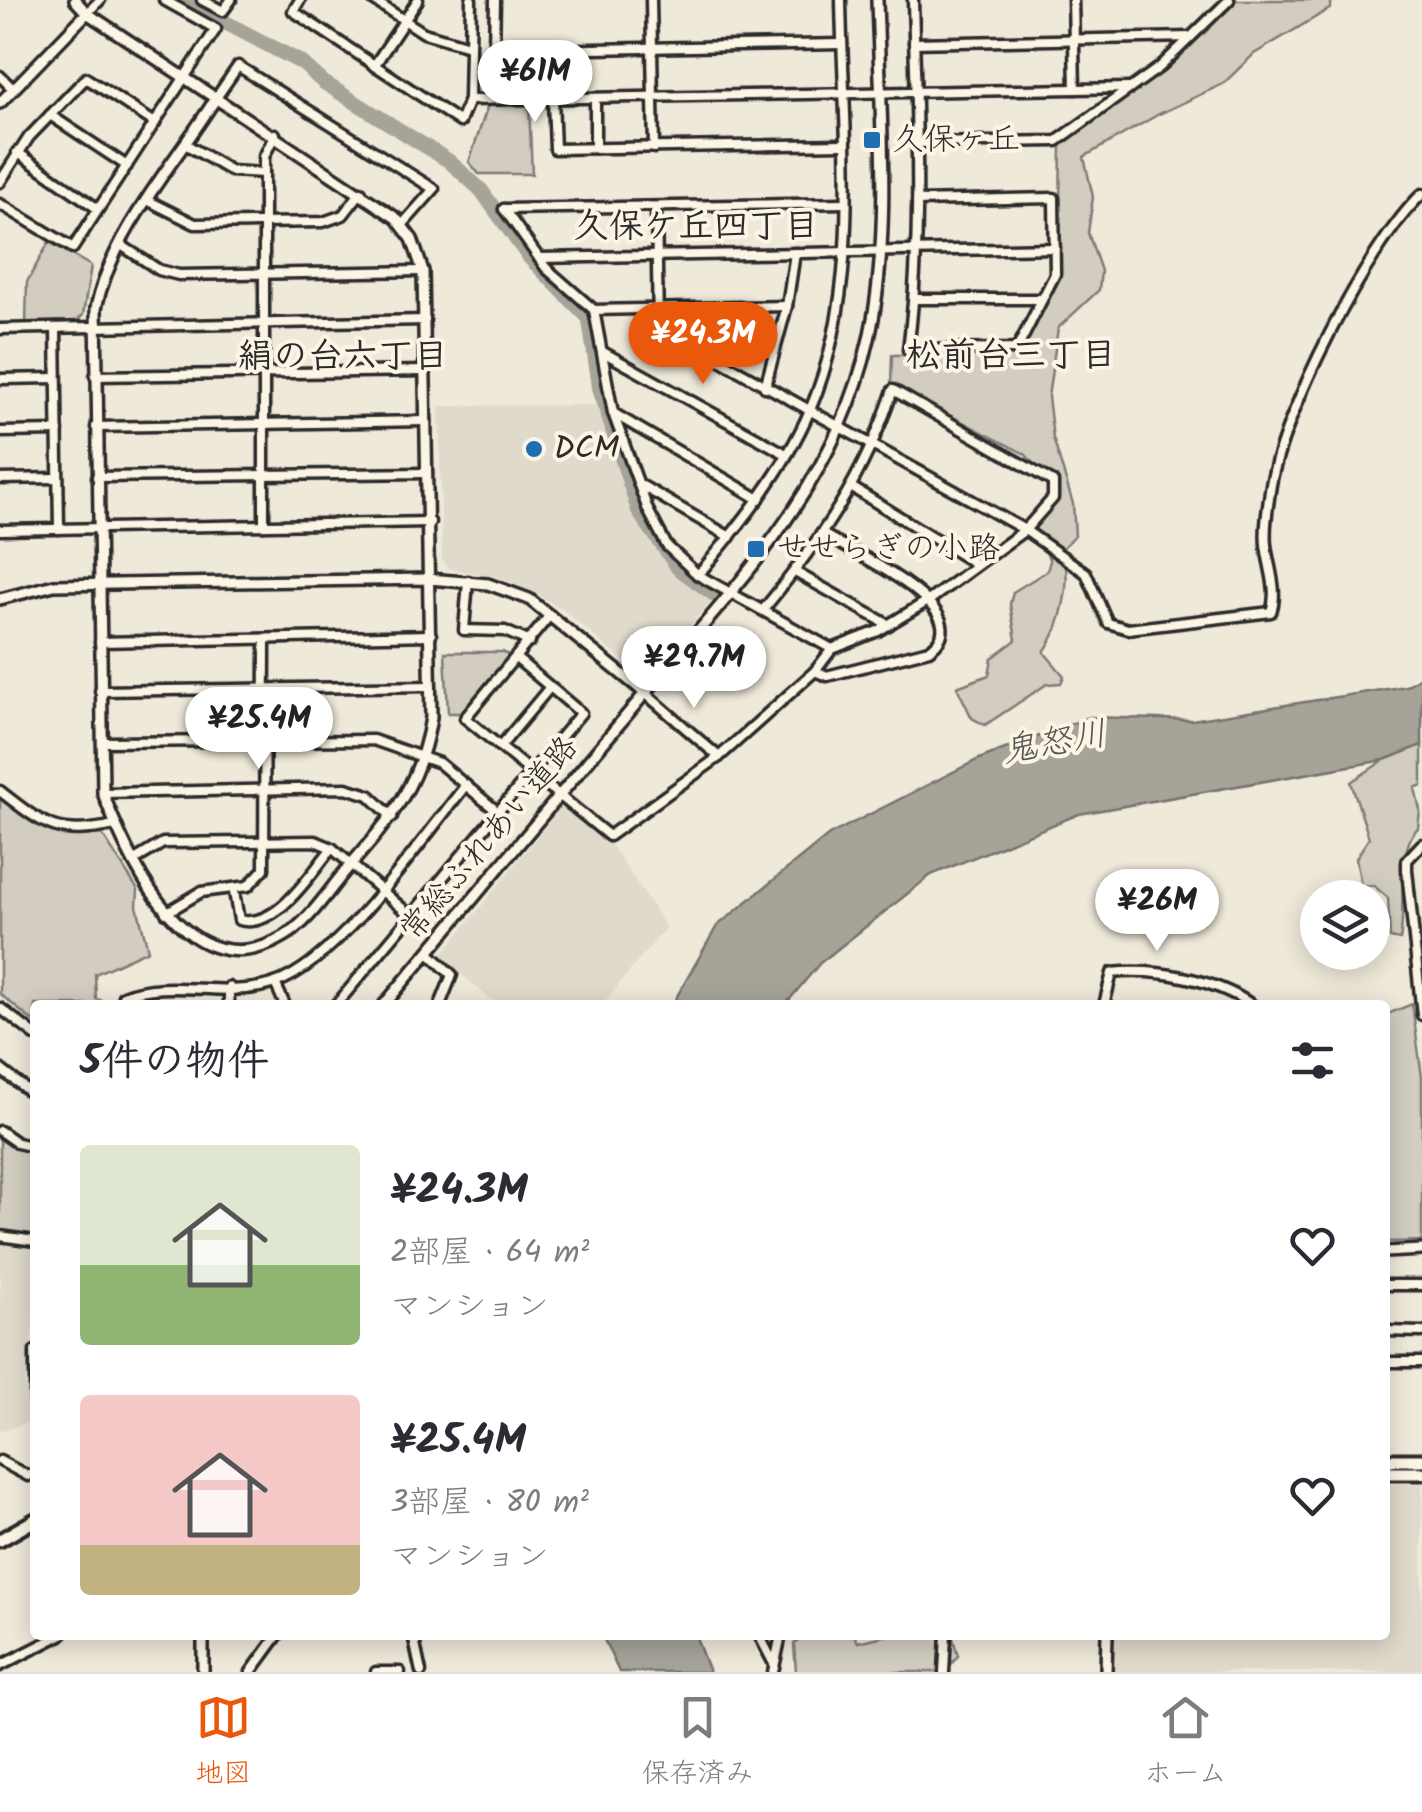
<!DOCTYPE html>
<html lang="ja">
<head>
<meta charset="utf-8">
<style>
  :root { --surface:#fff; --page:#f2f2f3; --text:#2b2b33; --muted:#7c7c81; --line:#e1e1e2; --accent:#ea580c }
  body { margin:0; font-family:Kalam,"Klee One",sans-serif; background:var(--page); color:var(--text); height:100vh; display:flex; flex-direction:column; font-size:38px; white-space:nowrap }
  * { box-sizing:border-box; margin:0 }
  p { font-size:32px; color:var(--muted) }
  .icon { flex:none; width:55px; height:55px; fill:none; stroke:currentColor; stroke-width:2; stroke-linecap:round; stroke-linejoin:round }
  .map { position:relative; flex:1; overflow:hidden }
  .sheet { position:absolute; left:30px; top:1000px; width:1360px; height:640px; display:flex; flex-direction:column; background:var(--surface); border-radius:10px; box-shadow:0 5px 25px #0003 }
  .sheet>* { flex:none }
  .buttons { position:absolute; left:1300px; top:880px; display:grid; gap:20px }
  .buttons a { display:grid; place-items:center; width:90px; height:90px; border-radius:50%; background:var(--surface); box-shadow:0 5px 25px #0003; font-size:50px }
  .price { position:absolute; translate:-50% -85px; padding:0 22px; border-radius:35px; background:#fff; color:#222; font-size:32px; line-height:65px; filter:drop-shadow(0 2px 5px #0008) }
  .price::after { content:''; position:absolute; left:50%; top:60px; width:30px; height:22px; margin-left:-15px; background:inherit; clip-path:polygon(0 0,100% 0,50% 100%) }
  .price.on { background:var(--accent); color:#fff }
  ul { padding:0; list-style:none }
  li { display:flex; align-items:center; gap:30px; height:250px; padding:0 50px }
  li span { display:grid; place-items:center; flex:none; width:280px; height:200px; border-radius:10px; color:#555 }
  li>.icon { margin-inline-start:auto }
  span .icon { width:120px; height:120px; fill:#fffc; stroke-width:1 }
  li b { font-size:42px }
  h2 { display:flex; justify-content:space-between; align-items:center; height:120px; padding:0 50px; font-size:42px }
  .tabs { display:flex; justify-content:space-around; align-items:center; height:140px; border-top:2px solid var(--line); background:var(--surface); font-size:28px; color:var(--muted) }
  .tabs a { display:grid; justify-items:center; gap:5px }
  .tabs .on { color:var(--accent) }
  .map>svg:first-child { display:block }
  .built { fill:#e0dacc }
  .green { fill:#d2cdc0; stroke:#7e7c76; stroke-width:2.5 }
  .water { fill:#a6a399; stroke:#75736d; stroke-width:2.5 }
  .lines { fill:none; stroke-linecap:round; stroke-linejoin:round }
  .river { stroke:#a6a399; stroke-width:15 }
  .minor-casing { stroke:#2b2b2b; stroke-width:15 }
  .tertiary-casing { stroke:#2b2b2b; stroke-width:16 }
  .primary-casing { stroke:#2b2b2b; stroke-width:19 }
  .minor { stroke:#fcf5e5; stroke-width:8 }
  .tertiary { stroke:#fcf5e5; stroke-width:9 }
  .primary { stroke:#fcf5e5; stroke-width:11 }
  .poi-dot { fill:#1f6fb2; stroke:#fcf5e5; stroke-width:4 }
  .labels { text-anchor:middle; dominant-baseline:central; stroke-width:8; stroke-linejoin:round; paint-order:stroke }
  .poi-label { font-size:32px; fill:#2b2b2b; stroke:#fcf5e5; text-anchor:start }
  .street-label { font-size:32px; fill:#2b2b2b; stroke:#fcf5e5 }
  .neighbourhood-label { font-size:35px; font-weight:bold; fill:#2b2b2b; stroke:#fcf5e5 }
  .water-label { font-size:35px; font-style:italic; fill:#565552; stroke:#fcf5e5 }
</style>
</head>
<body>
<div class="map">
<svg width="1422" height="1672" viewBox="0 0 1422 1672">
  <rect width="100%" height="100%" fill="#efe9da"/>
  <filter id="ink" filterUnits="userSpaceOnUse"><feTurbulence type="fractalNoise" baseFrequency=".01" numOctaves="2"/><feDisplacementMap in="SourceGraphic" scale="20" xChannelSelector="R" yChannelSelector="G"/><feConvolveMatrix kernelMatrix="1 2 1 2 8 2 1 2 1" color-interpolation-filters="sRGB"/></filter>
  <g filter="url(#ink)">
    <g class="built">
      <path d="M600,405l34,111 11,20 23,29 43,37 -62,70 -13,-1 -74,-62 -31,-18 -37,-15 -45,-7 -7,-9 -3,-154z"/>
      <path d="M562,806l48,37 56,84 -64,78h-105l-56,-49z"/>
      <path d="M0,1243l35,5v59l-10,78 9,36 -34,10z"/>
      <path d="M1385,1484h37v188h-308l1,-37h270z"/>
    </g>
    <g class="green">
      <path d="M1235,0h96v8l-77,46 -31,30 -64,30 -75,43 9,40 -5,36 13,38 -2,19 -41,38 -10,69 5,41 20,66 2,32 -14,13c13,27 1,78 -17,103l20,24 -3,7 -14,1 -62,41 -13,-7 -15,-31 32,-12 3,-17 24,-18 -6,-36 3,-12 34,-21 3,-10 -15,-34 18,-22 5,-15 -33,-36 -134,-69 1,-30 117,-2 15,-7 35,-72 2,-131 90,-63z"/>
      <path d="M488,105h41l3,69h-53l-10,-12z"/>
      <path d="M49,242l42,24 -8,49 -7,7 -50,1 1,-41z"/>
      <path d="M445,652h58l9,5 -49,56h-15z"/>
      <path d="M1422,745v40l-7,3 5,22 -2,18c-22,19 -12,83 -18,112l-10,-2 -2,-40 -14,-12 -13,-1 -5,-27 13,-20 -18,-56 33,-22z"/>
      <path d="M0,797c37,32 52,40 102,37l36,56 -1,16 11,44 -53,24 1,25 23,6h-84v18l-35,-29z"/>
      <path d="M1412,1004l10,73v164l-37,1v-227z"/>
      <path d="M0,1137l35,14v84l-35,-5z"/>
      <path d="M806,1635h48l4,7 30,-7h64l6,21 -13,16h-149l-2,-28z"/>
    </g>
    <g class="water">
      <path d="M1422,676v69l-38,15 -305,54 -148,61 -111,88 -35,42h-113l45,-79 112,-91 150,-76 110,-42 103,3 214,-34z"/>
      <path d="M602,1635h93l14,37h-90z"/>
    </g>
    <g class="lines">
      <path class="river" d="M183,0l119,63 21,19 126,79 32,29 47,66 61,62 11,72 39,122 39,56 37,27"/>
      <defs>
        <g id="minor">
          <path d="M202,0l21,11 8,-11"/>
          <path d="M300,0l-7,11 167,111 9,-22 2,-100"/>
          <path d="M373,0l51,33 45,13"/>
          <path d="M651,0l3,148"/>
          <path d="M913,0c3,117 10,234 -5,350l109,-1 38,-75 -1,-76 -137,3"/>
          <path d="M1073,0l2,89"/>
          <path d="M87,13l13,-13"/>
          <path d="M914,43l276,-6"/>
          <path d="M493,51l349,-7"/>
          <path d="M374,66l44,-66"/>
          <path d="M0,76l13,13"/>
          <path d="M216,98l22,-32 196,123 -31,35"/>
          <path d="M493,99l2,-99"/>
          <path d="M553,99l2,50 288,-5"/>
          <path d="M469,100l661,-12"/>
          <path d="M50,115l77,51"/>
          <path d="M916,143l141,-2 103,-74 69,-67"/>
          <path d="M187,145l44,26 33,2"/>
          <path d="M595,148v-49"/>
          <path d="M17,152l81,57"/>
          <path d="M0,182l29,-45 57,-59 69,45"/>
          <path d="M149,201l46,23 128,-2 20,-7 18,-23"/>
          <path d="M0,204l73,44 143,-219 -52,-29"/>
          <path d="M656,207l2,119 367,204 61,43 22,50 20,6 143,-17c8,-22 -3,-46 -5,-68 -2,-17 2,-37 4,-53 10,-74 98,-246 152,-297"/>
          <path d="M504,209l42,59 48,42 19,103 35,97 19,36 31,29 134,74"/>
          <path d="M504,209l340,-6"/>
          <path d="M121,245l38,25 20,5 244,-4"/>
          <path d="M539,258l516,-10"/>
          <path d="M915,299h127"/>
          <path d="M594,310l193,-4"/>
          <path d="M56,328l3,201"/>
          <path d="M0,329l425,-9"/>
          <path d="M603,352l183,102"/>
          <path d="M95,376l331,-5"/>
          <path d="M0,379l56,-1"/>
          <path d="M765,387l22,-81 8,-53"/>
          <path d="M613,413l146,86"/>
          <path d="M96,427l330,-6"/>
          <path d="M0,432l58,-1"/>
          <path d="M97,477l330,-4"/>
          <path d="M0,479l58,-1"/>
          <path d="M639,484l91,53"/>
          <path d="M851,487l125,77"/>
          <path d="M264,525v-368l11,-23"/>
          <path d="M0,530l430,-8"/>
          <path d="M795,572l94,53"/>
          <path d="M698,575c42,-50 86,-104 112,-165 54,-126 33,-276 31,-410"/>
          <path d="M468,581l-4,49 41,1 25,11"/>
          <path d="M550,615l-85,103 144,118 110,-79 96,-86 17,-22 46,-18 53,-32 94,-69 28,-32v-16l-160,-92c-29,87 -72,150 -130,220"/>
          <path d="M100,642l331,-7"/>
          <path d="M815,671l12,5 102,-26c56,-38 -79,-99 -105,-115"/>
          <path d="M100,691l331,-5"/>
          <path d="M645,693l74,64"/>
          <path d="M102,742l271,-2 66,23 59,49"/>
          <path d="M500,747l50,-60"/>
          <path d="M0,791c45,35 57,46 115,34"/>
          <path d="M103,793l243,-5 23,7 23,22"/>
          <path d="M1422,844l-15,16v10l15,145"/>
          <path d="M133,861l30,-18 152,-2 17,7 78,67"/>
          <path d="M234,892l5,28c38,10 72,-47 93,-72"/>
          <path d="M166,913l35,-21 47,-6 16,-17 1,-230"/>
          <path d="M428,952l24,23 -12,30"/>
          <path d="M275,983l10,22"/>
          <path d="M229,987v18"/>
          <path d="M125,1005l-2,-9c48,-19 103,4 152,-13 63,-21 148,-145 191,-198"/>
          <path d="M336,1005l245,-292 -64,-54"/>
          <path d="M1104,1005l8,-32c44,-5 103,6 140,32"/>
          <path d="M0,1008l35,27"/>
          <path d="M0,1069l35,27"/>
          <path d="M0,1131l17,12 18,4"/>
          <path d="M0,1236l35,5"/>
          <path d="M1385,1285h37"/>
          <path d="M1385,1331l37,1"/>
          <path d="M35,1351v47"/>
          <path d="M1385,1362h37"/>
          <path d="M0,1461l28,15 7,-3"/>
          <path d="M413,1635l8,37"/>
          <path d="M759,1635l14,27"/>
          <path d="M0,1666l61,-31"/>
          <path d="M251,1672l27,-37"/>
          <path d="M376,1672h24"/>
          <path d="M773,1672l8,-37"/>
          <path d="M944,1672l2,-37"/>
        </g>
        <g id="tertiary">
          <path d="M75,0l12,13 309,205 16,21 11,32 8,447c-11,68 -40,100 -84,151 -19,22 -37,52 -62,67 -96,59 -156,-74 -182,-143l-7,-485c16,-76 79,-145 120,-210"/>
          <path d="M0,103l87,-90"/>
          <path d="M0,599l54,-14 375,-6 59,5 41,15 116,94"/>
          <path d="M384,1005c84,-101 168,-201 252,-301 95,-113 200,-216 233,-365 23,-103 11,-233 8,-339"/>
          <path d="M1385,1252l37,-2"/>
          <path d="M203,1672v-37"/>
          <path d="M1106,1672l1,-37"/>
        </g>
        <g id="primary">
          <path d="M1385,1460h37"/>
          <path d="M1385,1473h37"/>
          <path d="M0,1540l35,-20"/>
        </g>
      </defs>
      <use href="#minor" class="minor-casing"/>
      <use href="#tertiary" class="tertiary-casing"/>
      <use href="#primary" class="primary-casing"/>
      <use href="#minor" class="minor"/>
      <use href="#tertiary" class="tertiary"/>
      <use href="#primary" class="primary"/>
    </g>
  </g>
  <g class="poi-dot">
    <rect x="862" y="130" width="20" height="20" rx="5"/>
    <circle cx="534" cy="449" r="10"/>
    <rect x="746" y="539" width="20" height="20" rx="5"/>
  </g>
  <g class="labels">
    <g class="poi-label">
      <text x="892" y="140">久保ヶ丘</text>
      <text x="554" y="449">DCM</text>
      <text x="776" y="549">せせらぎの小路</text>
    </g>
    <g class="street-label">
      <text transform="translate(490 839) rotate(-50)">常総ふれあい道路</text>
    </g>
    <g class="neighbourhood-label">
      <text x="696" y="228">久保ケ丘四丁目</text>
      <text x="1011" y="357">松前台三丁目</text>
      <text x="343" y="358">絹の台六丁目</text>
    </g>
    <g class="water-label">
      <text transform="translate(1055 744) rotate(-10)">鬼怒川</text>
    </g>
  </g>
</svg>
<div class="buttons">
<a><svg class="icon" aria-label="layers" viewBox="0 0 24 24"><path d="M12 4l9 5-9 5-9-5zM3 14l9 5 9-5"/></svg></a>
</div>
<b class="price" style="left:535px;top:125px">¥61M</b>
<b class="price on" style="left:703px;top:387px">¥24.3M</b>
<b class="price" style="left:694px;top:711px">¥29.7M</b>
<b class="price" style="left:259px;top:772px">¥25.4M</b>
<b class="price" style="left:1157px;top:954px">¥26M</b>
<section class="sheet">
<h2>5件の物件<svg class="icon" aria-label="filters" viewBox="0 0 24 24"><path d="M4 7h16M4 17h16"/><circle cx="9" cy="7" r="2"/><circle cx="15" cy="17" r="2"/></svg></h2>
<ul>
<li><span style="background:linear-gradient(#dfe7d0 60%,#8fb573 0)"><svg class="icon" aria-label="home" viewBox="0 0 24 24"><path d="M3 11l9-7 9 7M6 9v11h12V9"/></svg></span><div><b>¥24.3M</b><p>2部屋 · 64 m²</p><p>マンション</p></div><svg class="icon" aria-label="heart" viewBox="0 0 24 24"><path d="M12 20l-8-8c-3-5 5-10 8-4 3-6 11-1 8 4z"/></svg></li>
<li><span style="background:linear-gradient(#f6c9c9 75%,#c2b280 0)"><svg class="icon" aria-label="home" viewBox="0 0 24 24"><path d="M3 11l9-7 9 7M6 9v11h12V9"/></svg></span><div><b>¥25.4M</b><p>3部屋 · 80 m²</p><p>マンション</p></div><svg class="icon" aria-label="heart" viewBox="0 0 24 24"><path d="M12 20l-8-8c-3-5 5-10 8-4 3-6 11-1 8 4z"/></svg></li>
</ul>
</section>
</div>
<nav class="tabs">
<a class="on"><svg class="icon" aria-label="map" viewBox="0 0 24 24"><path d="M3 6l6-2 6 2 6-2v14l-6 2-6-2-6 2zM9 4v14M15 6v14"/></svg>地図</a>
<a><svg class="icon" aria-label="saved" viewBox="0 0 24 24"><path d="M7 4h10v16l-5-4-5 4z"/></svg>保存済み</a>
<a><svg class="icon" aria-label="home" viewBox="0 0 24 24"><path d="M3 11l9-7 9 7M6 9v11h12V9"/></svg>ホーム</a>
</nav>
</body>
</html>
